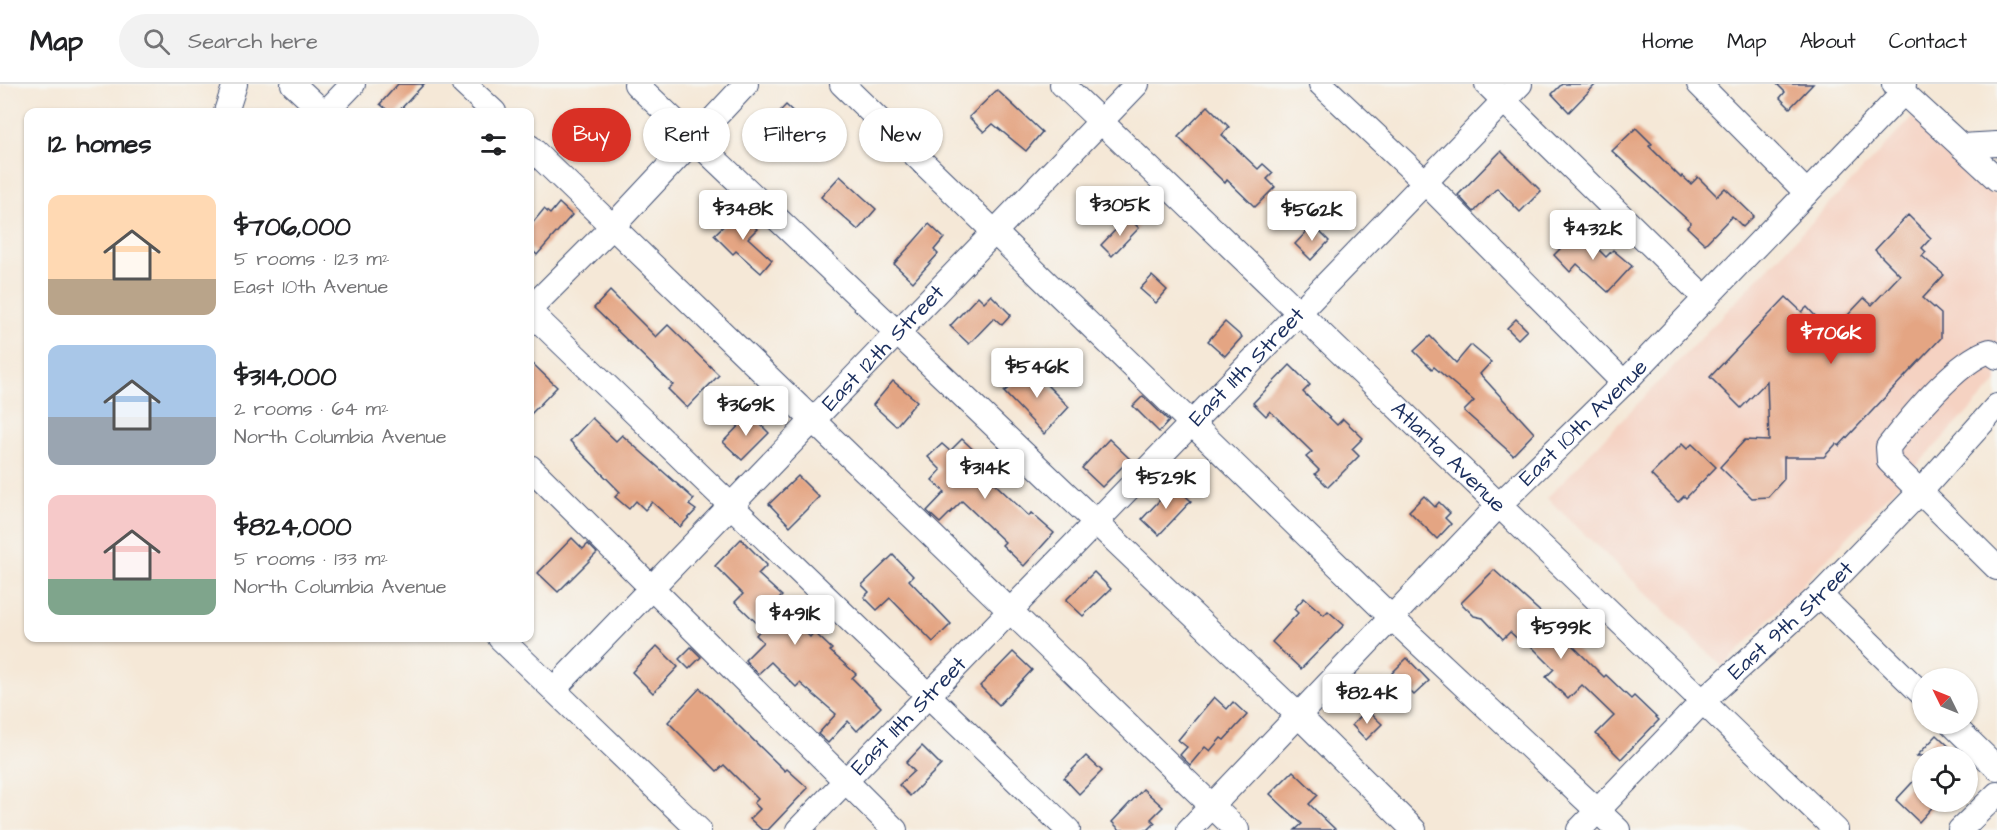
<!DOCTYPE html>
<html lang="en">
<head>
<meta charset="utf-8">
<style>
  :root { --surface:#fff; --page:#f2f2f2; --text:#202124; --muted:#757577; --line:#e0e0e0; --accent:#d93025 }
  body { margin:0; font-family:"Architects Daughter",sans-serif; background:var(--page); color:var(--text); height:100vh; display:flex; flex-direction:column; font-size:22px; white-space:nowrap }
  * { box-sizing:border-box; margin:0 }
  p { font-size:20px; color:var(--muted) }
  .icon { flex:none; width:33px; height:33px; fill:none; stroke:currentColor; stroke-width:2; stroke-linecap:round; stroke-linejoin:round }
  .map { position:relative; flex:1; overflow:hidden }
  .side { position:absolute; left:24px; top:24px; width:510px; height:534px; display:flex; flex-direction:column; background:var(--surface); border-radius:12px; box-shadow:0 2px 4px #0004 }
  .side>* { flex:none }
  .banner { position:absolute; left:552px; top:24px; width:570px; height:54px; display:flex; gap:12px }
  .needle { width:39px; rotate:313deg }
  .fabs { position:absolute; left:1912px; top:584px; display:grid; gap:12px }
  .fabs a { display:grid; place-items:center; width:66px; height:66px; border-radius:50%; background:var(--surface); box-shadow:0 2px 4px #0004; font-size:30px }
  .price { position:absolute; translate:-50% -51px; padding:0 14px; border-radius:6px; background:#fff; color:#222; font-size:20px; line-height:39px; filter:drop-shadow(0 2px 3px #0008) }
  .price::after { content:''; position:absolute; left:50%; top:36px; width:18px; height:14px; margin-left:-9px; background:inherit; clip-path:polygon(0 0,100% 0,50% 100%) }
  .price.on { background:var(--accent); color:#fff }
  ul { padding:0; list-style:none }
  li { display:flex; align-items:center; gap:18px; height:150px; padding:0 24px }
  li span { display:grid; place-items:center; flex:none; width:168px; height:120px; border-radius:12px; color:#555 }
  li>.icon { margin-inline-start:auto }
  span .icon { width:72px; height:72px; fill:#fffc; stroke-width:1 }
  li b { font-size:26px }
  h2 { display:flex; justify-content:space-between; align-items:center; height:72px; padding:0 24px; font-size:26px }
  .tag { padding:0 21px; border-radius:27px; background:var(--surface); box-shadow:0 2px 4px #0004; font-size:21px; line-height:54px }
  .tag.on { background:var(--accent); color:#fff }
  header { display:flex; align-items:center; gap:36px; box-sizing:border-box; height:84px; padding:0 30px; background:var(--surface); border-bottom:2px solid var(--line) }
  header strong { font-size:28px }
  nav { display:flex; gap:33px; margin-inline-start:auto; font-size:21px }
  .search { width:420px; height:54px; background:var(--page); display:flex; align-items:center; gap:15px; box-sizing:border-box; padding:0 21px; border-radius:33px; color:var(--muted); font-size:22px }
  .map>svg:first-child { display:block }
  .built { fill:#f5d2c2 }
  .building { fill:#e4a583 }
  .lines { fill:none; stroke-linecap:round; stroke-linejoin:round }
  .minor-casing { stroke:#3c4b70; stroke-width:26 }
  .minor { stroke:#fff; stroke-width:24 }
  .labels { text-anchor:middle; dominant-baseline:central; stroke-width:4.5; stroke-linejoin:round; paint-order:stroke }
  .street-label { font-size:22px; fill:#1b2f5e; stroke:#f6f6f2 }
</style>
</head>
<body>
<header>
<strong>Map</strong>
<div class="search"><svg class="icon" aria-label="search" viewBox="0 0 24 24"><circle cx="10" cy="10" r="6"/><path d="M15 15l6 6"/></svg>Search here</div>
<nav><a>Home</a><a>Map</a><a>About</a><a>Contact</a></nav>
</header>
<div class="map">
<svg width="1997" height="746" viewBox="0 0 1997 746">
  <rect width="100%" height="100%" fill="#f6f6f2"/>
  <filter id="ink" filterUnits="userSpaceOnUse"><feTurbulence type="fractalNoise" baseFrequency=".0167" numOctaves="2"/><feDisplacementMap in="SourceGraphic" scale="12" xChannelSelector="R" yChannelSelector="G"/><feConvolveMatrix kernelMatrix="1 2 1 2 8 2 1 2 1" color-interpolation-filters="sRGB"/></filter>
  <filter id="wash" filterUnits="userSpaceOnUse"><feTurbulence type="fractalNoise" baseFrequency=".008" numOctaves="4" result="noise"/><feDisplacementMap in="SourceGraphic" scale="24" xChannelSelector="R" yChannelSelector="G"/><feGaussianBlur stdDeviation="1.35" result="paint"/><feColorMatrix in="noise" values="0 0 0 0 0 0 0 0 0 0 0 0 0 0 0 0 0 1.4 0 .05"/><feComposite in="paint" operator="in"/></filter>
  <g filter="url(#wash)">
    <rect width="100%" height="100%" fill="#f5e8d7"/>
    <path class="built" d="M1913,33l84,81v184l-274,285 -176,-169z"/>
    <g id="blocks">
      <g class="building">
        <path d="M398,0h26l-26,28h-8l-10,-8z"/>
        <path d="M1562,0h34l-27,28 -17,-18z"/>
        <path d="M1777,0h36l-23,24 -10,-10 5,-6z"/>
        <path d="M997,6l45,42 -16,19 -33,-27 -9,8 -15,-15z"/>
        <path d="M786,21l16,15 -31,32 -16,-15z"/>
        <path d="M1208,22l21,21 -7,8 36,34 5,-5 10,9 -6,6 8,8 -20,20 -28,-27 -2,3 -47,-46z"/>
        <path d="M1636,44l16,16 -3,2 32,32 1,-2 9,8 7,-7 19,19 8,-8 29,28 -11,11 -11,-11 -27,28 -18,-17 4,-4 -79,-72z"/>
        <path d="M1501,67l40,40 -21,21 -23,-24 -23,24 -16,-17z"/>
        <path d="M840,92l36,33 -18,21 -37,-33z"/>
        <path d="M559,119l13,12 -35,40 -7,-7v-22l14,-17 6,5z"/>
        <path d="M739,127l18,18 -9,9 24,22 -11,13 -25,-22 -3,3 -19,-19z"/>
        <path d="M1908,131l23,23 -9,10 4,4 -4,4 22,19 -21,23 18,16v24l-102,108 -3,-2 -12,13h-40v22l-16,18 -16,1 -32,-31 25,-27 24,1 -2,-60 -26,27 -31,-31 76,-80 16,15 5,-5 24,26 33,-35 8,7 28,-30 -25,-25z"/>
        <path d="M1128,133l11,11 -27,28 -11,-11z"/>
        <path d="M929,140l15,14 -10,12 4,4 -25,28 -19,-18z"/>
        <path d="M1313,141l16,16 -18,19 -16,-16z"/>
        <path d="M1579,146l27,27 7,-7 19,16 -24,26 -31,-28 -7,8 -16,-17z"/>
        <path d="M1152,192l15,14 -11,13 -16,-14z"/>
        <path d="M610,207l46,46 12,-12 51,50 -32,33 -19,-19 5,-4 -79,-77z"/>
        <path d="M991,211l20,20 -9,10 -8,-7 -25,26 -19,-18 28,-30 6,6z"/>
        <path d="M1516,235l11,11 -9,9 -11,-11z"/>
        <path d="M1225,238l17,15 -17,19 -17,-15z"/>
        <path d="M1430,252l26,27 15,-18 20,17 -11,12 54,59 -21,22 -49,-44 10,-10 -40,-34 -2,2 -18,-18z"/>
        <path d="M530,277l27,26 -27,28z"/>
        <path d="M1035,279l12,12 -5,5 27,27 -25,27 -40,-42z"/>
        <path d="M1290,281l20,20 -7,7 34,33 6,-6 20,19 -11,11 7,7 -31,31 -13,-13 4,-4 -13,-13 6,-5 -42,-41 -4,5 -13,-13z"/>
        <path d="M893,297l24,20 -21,25 -23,-21z"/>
        <path d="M1143,312l26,25 -10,11 -26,-26z"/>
        <path d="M750,330l19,19 -27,27 -19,-18z"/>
        <path d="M592,334l24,23 6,-6 72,64 -5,6 7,5 -16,17 -28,-25 -7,8 -9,-9 -7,8 -14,-12 5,-5 -50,-51z"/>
        <path d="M962,355l38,36 -7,7 36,34 2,-3 23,20 -30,33 -22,-21 3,-3 -43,-41 -22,22 -13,-12 18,-19 -13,-12 9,-10 -13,-13 14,-13 8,7z"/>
        <path d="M1109,355l21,20 -28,28 -20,-19z"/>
        <path d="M1682,360l5,5 5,-5 24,23 -30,31 -2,-2 -6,6 -27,-27z"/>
        <path d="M798,392l21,21 -29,29 -21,-22z"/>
        <path d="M1174,401l17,16 -32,34 -17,-16z"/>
        <path d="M1424,412l11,11 4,-5 11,11 -5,5 6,6 -14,15 -28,-28z"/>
        <path d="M572,454l11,11 5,-5 9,9 -39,39 -20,-19z"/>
        <path d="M741,455l26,26 -9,9 24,22 -7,7 35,34 4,-5 18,17 -2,2 26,23 -4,4 29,29 -24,24 -9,-10 -20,22 -10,-9 18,-20 -36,-31 -4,4 -25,-25 -13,12 -13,-14 18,-18 -7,-7 6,-7 -27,-26 8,-8 -28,-28z"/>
        <path d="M893,471l20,21 -4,4 42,44 -18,18 -43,-44 -13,12 -13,-13 5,-5 -7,-7z"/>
        <path d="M1494,486l75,68 -2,2 37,37 2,-2 25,24 3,-3 25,24 -38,39 -25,-25 18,-18 -32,-31 -14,14 -22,-22 8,-8 -31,-31 -3,3 -10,-9 -7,7 -20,-21 -9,-2 -13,-13z"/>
        <path d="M1094,488l17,17 -28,27 -17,-16z"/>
        <path d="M1304,514l20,17 4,-4 16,14 -43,44 -29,-27 26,-29 -4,-4z"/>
        <path d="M657,562l21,21 -25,26 -21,-21z"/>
        <path d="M691,563l10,10 -12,12 -10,-10z"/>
        <path d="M1013,568l19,18 -33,35 -19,-19z"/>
        <path d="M1407,574l22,23 -15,14 -22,-22z"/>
        <path d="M700,604l85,83 2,-2 21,19 -40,42h-6l-12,-11 10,-10 -6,-6 4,-4 -34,-34 -7,6 -49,-49z"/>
        <path d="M1214,613l13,12 6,-7 14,13 -23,25 -3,-2 -11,13 -5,-4 -15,18 -10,-10 7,-8 -9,-7z"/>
        <path d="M1367,626l15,14 -16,16 -14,-15z"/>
        <path d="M1937,651l22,21h-42z"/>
        <path d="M922,662l19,19 -31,31 -11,-11 15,-14 -8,-8z"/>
        <path d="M1086,672l16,15 -23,23 -15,-16z"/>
        <path d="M1293,687l25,24 -9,9 27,26h-41l7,-6 -32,-30z"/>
        <path d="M1923,687v30h15l-19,21 -23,-22z"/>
        <path d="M1143,705l20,18 -12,12 4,4 -7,7h-28l-8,-8z"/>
      </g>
    </g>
  </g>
  <g filter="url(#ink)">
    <use href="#blocks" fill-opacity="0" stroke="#3c4b70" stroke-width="1.5"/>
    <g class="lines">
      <defs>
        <g id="minor">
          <path d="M293,0l30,28"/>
          <path d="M464,0l30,28"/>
          <path d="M636,0l662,631 116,115"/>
          <path d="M842,0l550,534 226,212"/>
          <path id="s1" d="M1062,0l774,746"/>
          <path d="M1321,0l104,98 199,201"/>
          <path d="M1487,0l219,215"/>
          <path d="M1699,0l108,109"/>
          <path d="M1894,0l103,95"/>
          <path d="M226,28l9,-28"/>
          <path d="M326,28l27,-28"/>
          <path d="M1961,62l36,-2"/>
          <path d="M530,63l707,683"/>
          <path d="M530,225l83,-83 133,-142"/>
          <path d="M530,228l538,518"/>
          <path d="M1997,273l-7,-6c-32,9 -81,69 -102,96l1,14 108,107"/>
          <path d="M530,383l365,363"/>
          <path d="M1820,511l103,100"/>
          <path d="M500,554l199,192"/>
          <path id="s2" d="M554,605l583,-605"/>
          <path d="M1951,639l46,45"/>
          <path id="s3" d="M798,746l722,-746"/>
          <path id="s4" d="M1189,746l311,-326 124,-121 279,-290 1,-9"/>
          <path id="s5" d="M1579,746l125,-130 116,-105 100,-103 77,-86"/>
          <path d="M1960,746l37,-36"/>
        </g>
      </defs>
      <use href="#minor" class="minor-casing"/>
      <use href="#minor" class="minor"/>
    </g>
  </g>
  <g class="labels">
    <g class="street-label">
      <text stroke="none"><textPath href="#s2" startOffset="474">East 12th Street</textPath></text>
      <text stroke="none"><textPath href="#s3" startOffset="645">East 11th Street</textPath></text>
      <text stroke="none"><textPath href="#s4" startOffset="567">East 10th Avenue</textPath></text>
      <text stroke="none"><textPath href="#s1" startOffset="537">Atlanta Avenue</textPath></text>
      <text stroke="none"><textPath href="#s5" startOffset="298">East 9th Street</textPath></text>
      <text stroke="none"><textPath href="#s3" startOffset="159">East 11th Street</textPath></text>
    </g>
  </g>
</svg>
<div class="fabs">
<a><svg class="needle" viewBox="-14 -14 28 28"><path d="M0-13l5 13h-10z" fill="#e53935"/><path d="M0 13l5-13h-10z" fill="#757577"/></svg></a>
<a><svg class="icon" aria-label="locate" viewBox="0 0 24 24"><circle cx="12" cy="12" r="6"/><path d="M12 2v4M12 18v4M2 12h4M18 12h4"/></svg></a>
</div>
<b class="price" style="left:1120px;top:153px">$305K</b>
<b class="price" style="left:743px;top:157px">$348K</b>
<b class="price" style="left:1312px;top:158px">$562K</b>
<b class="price" style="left:1593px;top:177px">$432K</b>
<b class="price on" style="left:1831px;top:281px">$706K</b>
<b class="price" style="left:1037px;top:315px">$546K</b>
<b class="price" style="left:746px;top:353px">$369K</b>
<b class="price" style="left:985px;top:416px">$314K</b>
<b class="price" style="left:1166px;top:426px">$529K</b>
<b class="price" style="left:795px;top:562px">$491K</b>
<b class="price" style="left:1561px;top:576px">$599K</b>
<b class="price" style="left:1367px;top:641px">$824K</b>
<div class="banner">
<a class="tag on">Buy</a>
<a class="tag">Rent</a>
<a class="tag">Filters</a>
<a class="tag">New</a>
</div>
<section class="side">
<h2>12 homes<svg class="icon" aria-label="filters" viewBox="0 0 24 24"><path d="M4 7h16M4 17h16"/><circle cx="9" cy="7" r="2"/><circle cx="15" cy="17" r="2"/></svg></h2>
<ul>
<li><span style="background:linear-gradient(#ffd9b3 70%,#b9a48a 0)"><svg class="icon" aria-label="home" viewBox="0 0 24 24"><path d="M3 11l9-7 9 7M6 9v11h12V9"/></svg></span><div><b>$706,000</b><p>5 rooms · 123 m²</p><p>East 10th Avenue</p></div></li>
<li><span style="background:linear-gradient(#a9c7e8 60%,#9aa5b1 0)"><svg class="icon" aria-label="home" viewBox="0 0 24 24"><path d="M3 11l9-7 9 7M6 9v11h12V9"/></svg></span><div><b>$314,000</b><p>2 rooms · 64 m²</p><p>North Columbia Avenue</p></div></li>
<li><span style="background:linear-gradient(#f6c9c9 70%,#7fa58c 0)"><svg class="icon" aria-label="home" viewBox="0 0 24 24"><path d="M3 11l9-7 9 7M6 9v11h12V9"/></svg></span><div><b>$824,000</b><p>5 rooms · 133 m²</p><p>North Columbia Avenue</p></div></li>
</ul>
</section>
</div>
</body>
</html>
